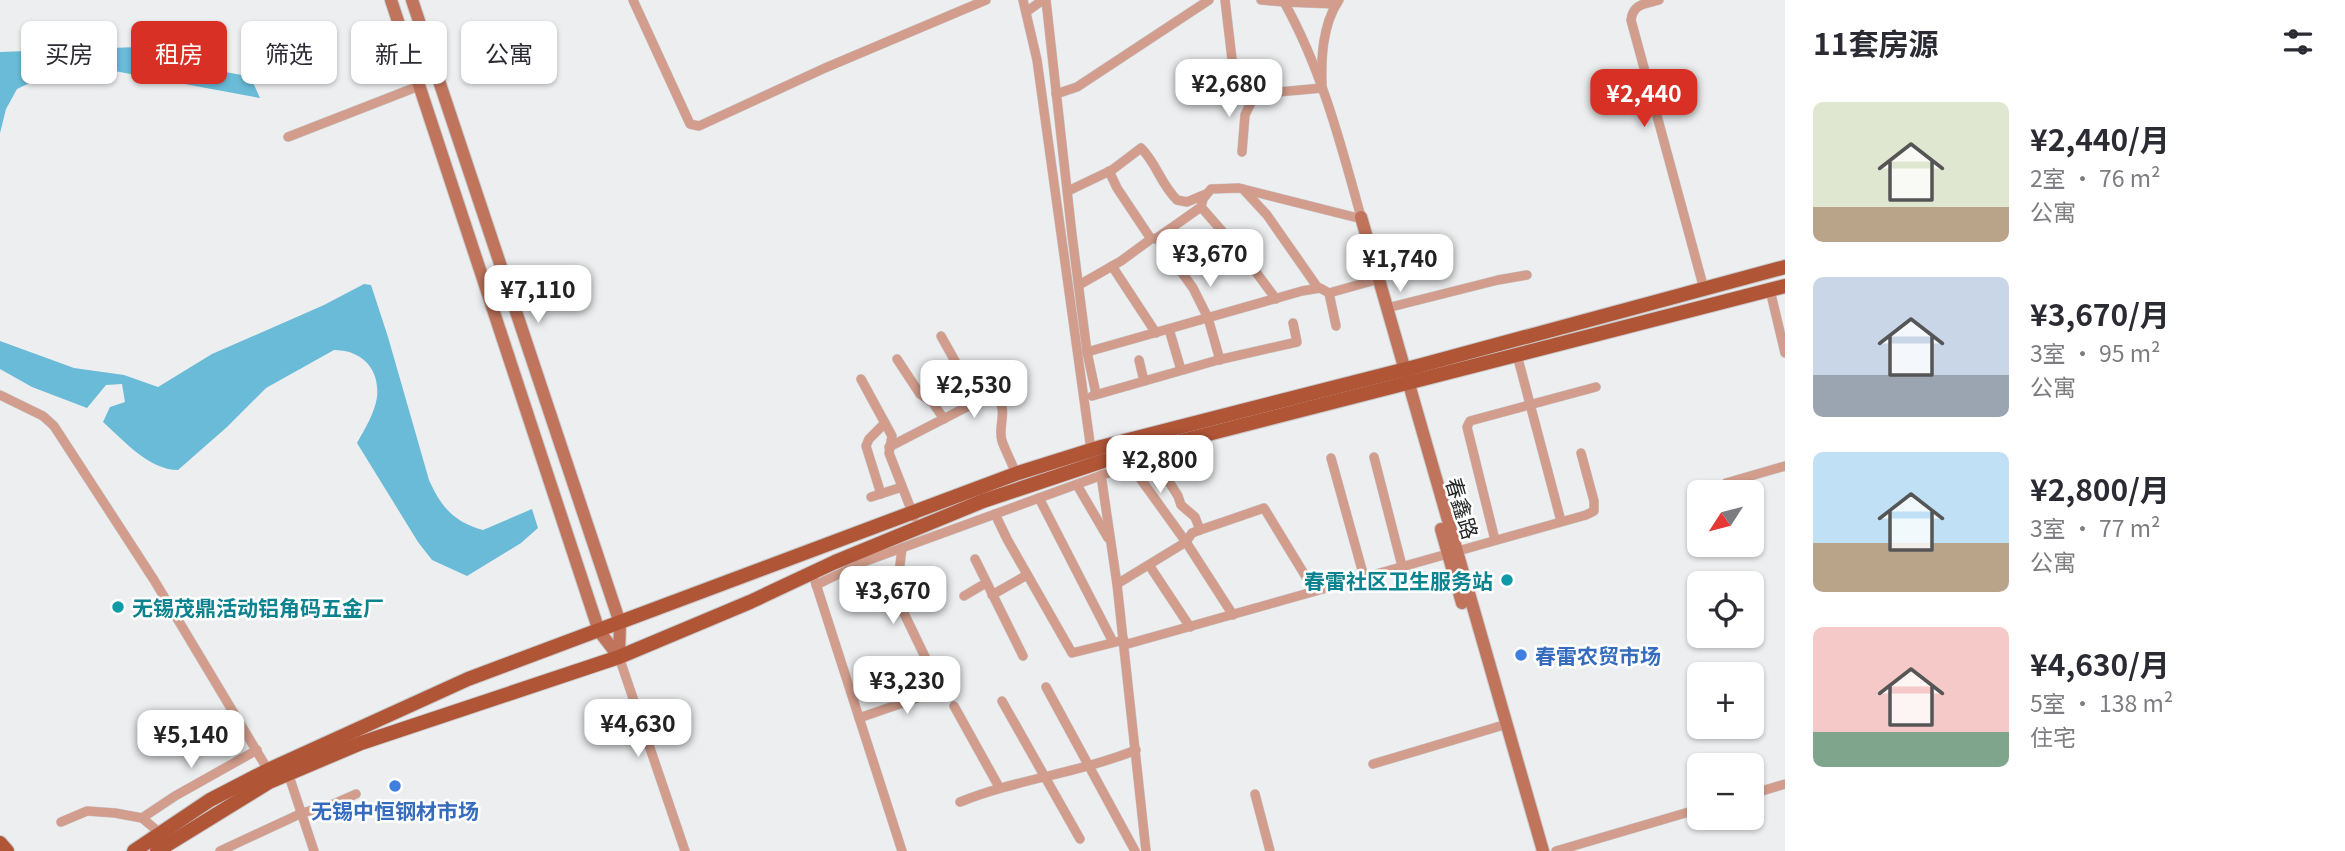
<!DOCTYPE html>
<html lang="zh">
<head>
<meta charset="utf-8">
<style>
  :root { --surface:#fff; --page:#f7f7f7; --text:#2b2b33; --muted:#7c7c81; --accent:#d93025 }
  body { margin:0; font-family:Georgia,"Noto Sans SC",serif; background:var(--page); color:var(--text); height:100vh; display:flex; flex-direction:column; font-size:26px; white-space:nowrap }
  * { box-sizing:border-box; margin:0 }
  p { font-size:23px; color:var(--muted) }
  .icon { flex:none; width:38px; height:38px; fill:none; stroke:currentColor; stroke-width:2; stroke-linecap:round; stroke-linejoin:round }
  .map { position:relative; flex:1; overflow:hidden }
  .sheet { display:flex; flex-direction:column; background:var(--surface); width:560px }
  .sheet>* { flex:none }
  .guide { position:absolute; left:21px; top:21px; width:665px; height:63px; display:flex; gap:14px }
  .needle { width:46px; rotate:234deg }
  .fabs { position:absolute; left:1687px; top:480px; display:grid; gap:14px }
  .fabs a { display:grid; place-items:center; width:77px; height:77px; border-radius:10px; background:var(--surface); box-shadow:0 2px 5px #0004; font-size:35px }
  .price { position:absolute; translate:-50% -60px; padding:0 16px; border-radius:14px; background:#fff; color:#222; font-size:23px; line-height:46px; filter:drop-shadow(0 2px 4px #0008) }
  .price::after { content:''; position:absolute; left:50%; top:42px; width:21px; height:16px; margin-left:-10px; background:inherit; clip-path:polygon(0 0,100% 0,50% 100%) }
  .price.on { background:var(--accent); color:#fff }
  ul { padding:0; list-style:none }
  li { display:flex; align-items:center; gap:21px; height:175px; padding:0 28px }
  li span { display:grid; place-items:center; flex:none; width:196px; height:140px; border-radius:10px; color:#555 }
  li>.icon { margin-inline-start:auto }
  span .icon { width:84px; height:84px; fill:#fffc; stroke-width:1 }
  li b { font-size:30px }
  h2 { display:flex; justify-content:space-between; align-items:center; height:84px; padding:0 28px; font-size:30px }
  .pill { padding:0 24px; border-radius:10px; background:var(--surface); box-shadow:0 2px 5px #0004; font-size:24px; line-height:63px }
  .pill.on { background:var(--accent); color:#fff }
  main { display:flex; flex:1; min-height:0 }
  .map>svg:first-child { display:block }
  .water { fill:#69bbd8 }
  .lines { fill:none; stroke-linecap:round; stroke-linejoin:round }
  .street-casing { stroke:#c9cacc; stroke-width:10 }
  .secondary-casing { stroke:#c9cacc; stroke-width:14 }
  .primary-casing { stroke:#c9cacc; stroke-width:16 }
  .street { stroke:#d29d8c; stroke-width:9 }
  .secondary { stroke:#c0745c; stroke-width:12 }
  .primary { stroke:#b15537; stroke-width:14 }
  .culture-dot { fill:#0f9aa8; stroke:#fff; stroke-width:2.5 }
  .shop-dot { fill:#3f7fe0; stroke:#fff; stroke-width:2.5 }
  .labels { text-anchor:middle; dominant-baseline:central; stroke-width:5; stroke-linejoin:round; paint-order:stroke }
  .street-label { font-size:21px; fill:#262727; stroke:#fff }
  .culture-label { font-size:21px; font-weight:bold; fill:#0d838f; stroke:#fff; text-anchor:end }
  .shop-label { font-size:21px; font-weight:bold; fill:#366cbe; stroke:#fff; text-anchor:start }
</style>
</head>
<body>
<main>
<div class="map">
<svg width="1785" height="851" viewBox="0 0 1785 851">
  <rect width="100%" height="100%" fill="#edeef0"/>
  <g class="water">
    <path d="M138,47l13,3 3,8h45c14,14 32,15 51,18l10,22 -151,-28 -27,1 -44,8 -21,10 -11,20 -6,24v-81z"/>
    <path d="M364,284l7,1 17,52 41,143c12,27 25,42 54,50l49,-21 6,19 -17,15 -54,33 -35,-16 -14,-18 -61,-99c8,-14 18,-31 20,-46 3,-29 -16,-47 -43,-47l-68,38 -39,39 -49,43c-29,0 -55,-30 -75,-48l7,-15 15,-5 -3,-18 -16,1 -19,23 -55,-21 -32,-18v-28l74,27 50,7 34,12 54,-33 112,-49z"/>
  </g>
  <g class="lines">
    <defs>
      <g id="street">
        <path d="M633,0l57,124 9,2 126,-58 161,-68"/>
        <path d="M1023,0l14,60 54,390"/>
        <path d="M1046,0l26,235 15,117 9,42"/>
        <path d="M1225,0l9,76 12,18h9l67,-6c-1,-29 0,-63 17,-88"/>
        <path d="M1261,0l23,2c37,66 57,142 77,215"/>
        <path d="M1659,0c-15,4 -26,4 -28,20l73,269"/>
        <path d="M1284,2l52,2"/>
        <path d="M1026,12l17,-12"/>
        <path d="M1056,94l21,-7 132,-87"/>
        <path d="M288,137l131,-51"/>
        <path d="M1242,152l3,-37 10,-21"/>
        <path d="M1109,171l8,17 34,51"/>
        <path d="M1243,189l24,26 51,73"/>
        <path d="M1068,191l44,-21 29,-22c16,16 19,35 36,52l10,2 19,-8"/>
        <path d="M1201,207l43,49 32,43"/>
        <path d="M1157,238l36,50 15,30 12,42"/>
        <path d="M1112,266l44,67"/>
        <path d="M1079,285l42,-24 30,-22 6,-1 44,-31 2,-8 8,-10 28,-1 123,31"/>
        <path d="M1770,290l15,63"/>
        <path d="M1329,293l7,33"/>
        <path d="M1387,308l111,-28 29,-5"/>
        <path d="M1169,329l12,41"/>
        <path d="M941,336l37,66"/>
        <path d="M1087,352l215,-61 18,-3 9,5 50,-14"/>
        <path d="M1517,355l44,166"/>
        <path d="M897,359l23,35 13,9 11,16"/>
        <path d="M1139,360l5,21"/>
        <path d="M861,379l31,57 -3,17 25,64"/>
        <path d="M0,395l43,21 11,10 100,154 114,190"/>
        <path d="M1092,396l126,-36 79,-18 -4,-19"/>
        <path d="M889,447l97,-50 9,-1c15,14 2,29 7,45 4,11 10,22 14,33"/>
        <path d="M1374,457l28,109"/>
        <path d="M1331,458l33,119"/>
        <path d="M1132,467l54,75 47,73"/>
        <path d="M1101,475l16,109 29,267"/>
        <path d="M1726,483l59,-17"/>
        <path d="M1077,485l31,53"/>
        <path d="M881,494l-15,-48 3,-7 16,-16"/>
        <path d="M871,497l31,-10"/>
        <path d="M1039,498l74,144"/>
        <path d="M995,514l12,25 65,114 52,-13"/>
        <path d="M1200,530l64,-22 50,82"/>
        <path d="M1495,540l-28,-113 3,-6 126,-34"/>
        <path d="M975,559l48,97"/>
        <path d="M1149,565l41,62"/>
        <path d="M815,581l87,270"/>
        <path d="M1117,584l69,-42 6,-9 8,-3 -5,-13 -14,-12 -3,-9 -15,-24 -6,-16"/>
        <path d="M816,585l50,-24 239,-87 53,-14"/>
        <path d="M992,595l35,-20"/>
        <path d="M964,596l22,-13"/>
        <path d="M1124,645l462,-130 8,-4v-10l-13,-48"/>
        <path d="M619,657l66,194"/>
        <path d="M1046,687l89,164"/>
        <path d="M1002,701l78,138"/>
        <path d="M954,706l45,81"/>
        <path d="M859,718l87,-30 -19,-27 -26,-54 3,-5 -6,-21 4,-33"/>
        <path d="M1373,764l134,-40"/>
        <path d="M287,770l27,81"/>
        <path d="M1255,794l15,57"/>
        <path d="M1752,794l33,-10"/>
        <path d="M960,802c57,-23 119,-29 176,-52"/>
        <path d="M142,818l33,-22 82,-46"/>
        <path d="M61,822l26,-11 28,2 27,5 18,15"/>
        <path d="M220,851l82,-38 29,-8 25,-11"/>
        <path d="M1556,851l143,-42"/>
      </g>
      <g id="secondary">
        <path d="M391,0l208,631 20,26"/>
        <path d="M412,0l208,623 -1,34"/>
        <path d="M1361,217l182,634"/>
        <path d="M1441,529l21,74"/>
      </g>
      <g id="primary">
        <path d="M0,843l7,8"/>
        <path d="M134,851l76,-51 60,-31 198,-90 550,-206 83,-26 317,-81 367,-99"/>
        <path d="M157,851l112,-69 92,-39 258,-86 131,-55 85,-40 148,-61 120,-40 682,-175"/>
      </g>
    </defs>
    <use href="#street" class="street-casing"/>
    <use href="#secondary" class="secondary-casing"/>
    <use href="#primary" class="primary-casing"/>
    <use href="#street" class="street"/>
    <use href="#secondary" class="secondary"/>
    <use href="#primary" class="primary"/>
  </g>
  <g class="culture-dot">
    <circle cx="1507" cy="580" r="7"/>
    <circle cx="118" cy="607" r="7"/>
  </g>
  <g class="shop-dot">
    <circle cx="1521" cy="655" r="7"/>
    <circle cx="395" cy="786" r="7"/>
  </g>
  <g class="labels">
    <g class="street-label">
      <text transform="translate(1463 508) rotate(73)">春鑫路</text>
    </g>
    <g class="culture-label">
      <text x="1493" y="580">春雷社区卫生服务站</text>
      <text x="132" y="607" text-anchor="start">无锡茂鼎活动铝角码五金厂</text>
    </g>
    <g class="shop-label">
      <text x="1535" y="655">春雷农贸市场</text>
      <text x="395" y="810" text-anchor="middle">无锡中恒钢材市场</text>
    </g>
  </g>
</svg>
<div class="fabs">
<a><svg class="needle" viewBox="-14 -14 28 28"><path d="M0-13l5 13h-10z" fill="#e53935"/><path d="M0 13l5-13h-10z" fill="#7c7c81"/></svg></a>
<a><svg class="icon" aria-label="locate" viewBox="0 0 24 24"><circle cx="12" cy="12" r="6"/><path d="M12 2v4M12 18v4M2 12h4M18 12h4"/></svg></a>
<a>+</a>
<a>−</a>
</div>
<b class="price" style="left:1229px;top:119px">¥2,680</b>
<b class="price on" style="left:1644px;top:129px">¥2,440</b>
<b class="price" style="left:1210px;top:289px">¥3,670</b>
<b class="price" style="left:1400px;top:294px">¥1,740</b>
<b class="price" style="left:538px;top:325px">¥7,110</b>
<b class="price" style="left:974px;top:420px">¥2,530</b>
<b class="price" style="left:1160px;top:495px">¥2,800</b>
<b class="price" style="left:893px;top:626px">¥3,670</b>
<b class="price" style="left:907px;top:716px">¥3,230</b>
<b class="price" style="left:638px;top:759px">¥4,630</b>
<b class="price" style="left:191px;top:770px">¥5,140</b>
<div class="guide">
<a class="pill">买房</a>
<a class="pill on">租房</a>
<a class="pill">筛选</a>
<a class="pill">新上</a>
<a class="pill">公寓</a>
</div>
</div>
<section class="sheet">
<h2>11套房源<svg class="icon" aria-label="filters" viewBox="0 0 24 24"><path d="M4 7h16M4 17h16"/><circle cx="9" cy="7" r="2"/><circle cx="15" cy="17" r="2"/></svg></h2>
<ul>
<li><span style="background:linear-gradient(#dfe7d0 75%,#b9a48a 0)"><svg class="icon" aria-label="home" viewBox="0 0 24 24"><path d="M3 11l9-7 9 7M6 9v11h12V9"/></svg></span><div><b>¥2,440/月</b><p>2室 · 76 m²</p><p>公寓</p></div></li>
<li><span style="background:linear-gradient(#c9d6e8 70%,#9aa5b1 0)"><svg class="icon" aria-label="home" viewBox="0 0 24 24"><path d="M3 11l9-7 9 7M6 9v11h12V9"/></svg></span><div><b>¥3,670/月</b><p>3室 · 95 m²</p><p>公寓</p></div></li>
<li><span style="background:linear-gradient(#bfe0f5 65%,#b9a48a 0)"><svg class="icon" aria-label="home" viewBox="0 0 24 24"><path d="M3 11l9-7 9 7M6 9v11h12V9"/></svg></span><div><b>¥2,800/月</b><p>3室 · 77 m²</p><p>公寓</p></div></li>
<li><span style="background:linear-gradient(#f6c9c9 75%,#7fa58c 0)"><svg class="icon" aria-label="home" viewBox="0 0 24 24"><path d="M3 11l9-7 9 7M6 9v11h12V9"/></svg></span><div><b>¥4,630/月</b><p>5室 · 138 m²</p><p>住宅</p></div></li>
</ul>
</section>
</main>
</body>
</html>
